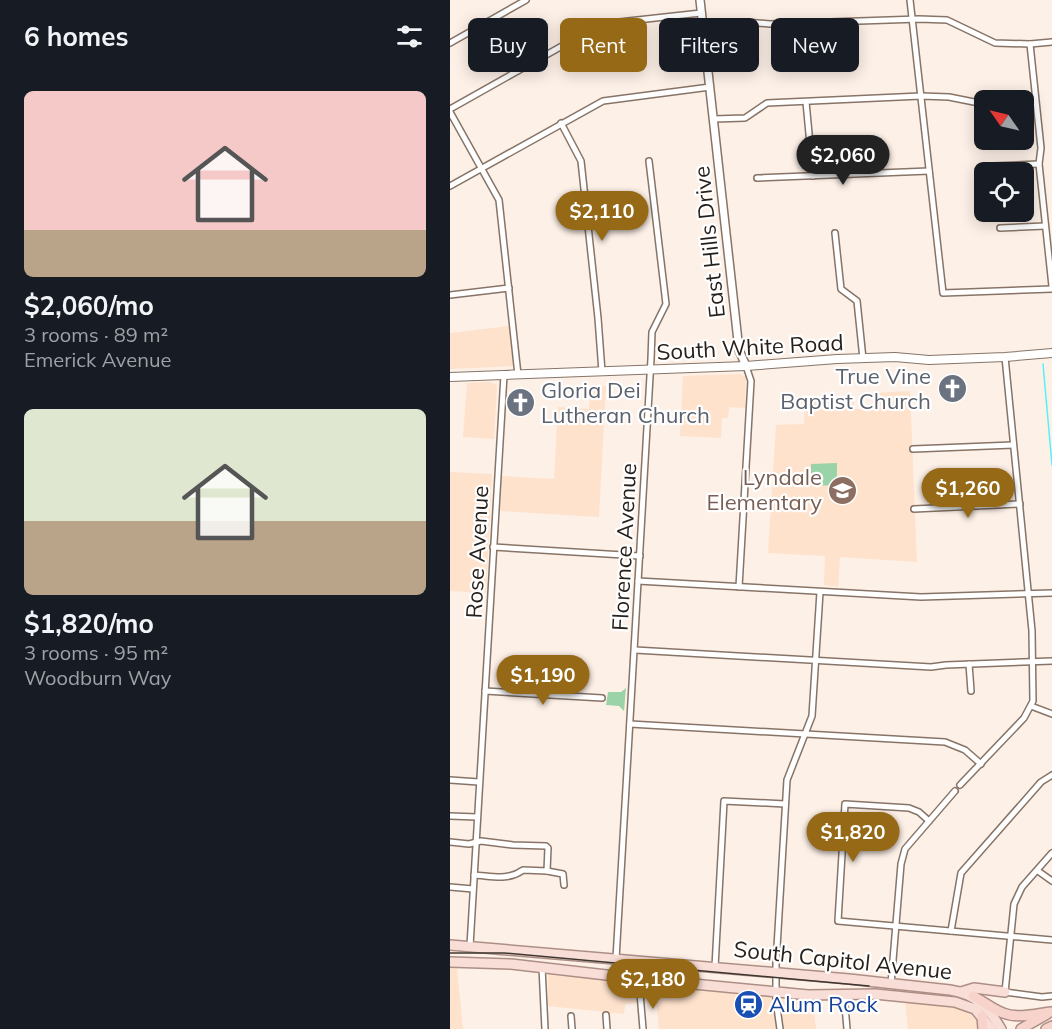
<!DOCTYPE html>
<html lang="en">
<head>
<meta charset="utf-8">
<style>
  :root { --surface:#171b24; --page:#242831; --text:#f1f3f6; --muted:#9ea1a6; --accent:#956915 }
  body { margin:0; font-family:Mulish,sans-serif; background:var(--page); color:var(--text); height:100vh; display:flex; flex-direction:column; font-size:22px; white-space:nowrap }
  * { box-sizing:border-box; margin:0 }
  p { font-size:20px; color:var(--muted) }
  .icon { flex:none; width:33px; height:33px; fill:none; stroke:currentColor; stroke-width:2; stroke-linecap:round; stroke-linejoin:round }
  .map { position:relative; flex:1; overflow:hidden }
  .panel { display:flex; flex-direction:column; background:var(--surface); width:450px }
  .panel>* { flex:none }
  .hud { position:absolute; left:18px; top:18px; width:494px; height:54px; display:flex; gap:12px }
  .needle { width:39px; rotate:304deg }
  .buttons { position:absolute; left:524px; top:90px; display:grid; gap:12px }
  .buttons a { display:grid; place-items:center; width:60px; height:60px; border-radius:9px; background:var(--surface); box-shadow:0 3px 15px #0003; font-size:30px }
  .price { position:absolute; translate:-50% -51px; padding:0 14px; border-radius:21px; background:var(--accent); color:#fff; font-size:20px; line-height:39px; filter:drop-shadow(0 2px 3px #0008) }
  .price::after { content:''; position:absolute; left:50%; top:36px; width:18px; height:14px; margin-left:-9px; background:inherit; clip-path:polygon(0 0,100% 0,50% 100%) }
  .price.current { background:#222; color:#fff }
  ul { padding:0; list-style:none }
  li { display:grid; align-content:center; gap:12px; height:318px; padding:0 24px }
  li span { display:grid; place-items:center; height:186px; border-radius:9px; color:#555 }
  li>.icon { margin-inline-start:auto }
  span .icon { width:108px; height:108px; fill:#fffc; stroke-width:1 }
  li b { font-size:26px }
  h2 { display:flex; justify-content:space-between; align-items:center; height:72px; padding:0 24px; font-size:26px }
  .tag { padding:0 21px; border-radius:9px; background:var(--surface); box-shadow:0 3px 15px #0003; font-size:21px; line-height:54px }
  .tag.current { background:var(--accent); color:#fff }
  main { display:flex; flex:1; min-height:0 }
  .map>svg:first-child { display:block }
  .built { fill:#fee2cc }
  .green { fill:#9ad3a7 }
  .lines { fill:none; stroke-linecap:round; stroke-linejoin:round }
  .stream { stroke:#57f0fc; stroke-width:1.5 }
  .minor-casing { stroke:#877466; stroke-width:8 }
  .tertiary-casing { stroke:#877466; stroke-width:10 }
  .secondary-casing { stroke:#877466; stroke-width:10 }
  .primary-casing { stroke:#ad8e85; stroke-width:12 }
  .trunk-casing { stroke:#ad8e85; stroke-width:12 }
  .minor { stroke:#fff; stroke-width:5 }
  .tertiary { stroke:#fff; stroke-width:7 }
  .secondary { stroke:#fff; stroke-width:8 }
  .primary { stroke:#f9ded8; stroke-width:9 }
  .trunk { stroke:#f7d3cb; stroke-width:9 }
  .tram { stroke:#3e3630; stroke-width:1.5 }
  .labels { text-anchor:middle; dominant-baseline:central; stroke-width:4.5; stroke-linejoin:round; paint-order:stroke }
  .street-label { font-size:22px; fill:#28211b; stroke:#fff }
  .worship-label { font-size:22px; fill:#5b616d; stroke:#fff; text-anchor:end }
  .education-label { font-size:22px; fill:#785e54; stroke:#fff; text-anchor:end }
  .transit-label { font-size:22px; fill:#164399; stroke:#fff; text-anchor:start }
</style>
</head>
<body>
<main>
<section class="panel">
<h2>6 homes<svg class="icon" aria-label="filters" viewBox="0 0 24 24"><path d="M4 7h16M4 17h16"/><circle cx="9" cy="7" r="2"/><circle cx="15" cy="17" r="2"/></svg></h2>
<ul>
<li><span style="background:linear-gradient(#f6c9c9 75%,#b9a48a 0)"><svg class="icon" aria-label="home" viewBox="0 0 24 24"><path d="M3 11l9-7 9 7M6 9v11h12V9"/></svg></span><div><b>$2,060/mo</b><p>3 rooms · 89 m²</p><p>Emerick Avenue</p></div></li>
<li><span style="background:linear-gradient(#dfe7d0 60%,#b9a48a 0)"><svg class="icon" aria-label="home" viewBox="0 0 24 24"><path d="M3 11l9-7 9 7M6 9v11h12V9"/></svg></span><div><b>$1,820/mo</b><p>3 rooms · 95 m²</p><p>Woodburn Way</p></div></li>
</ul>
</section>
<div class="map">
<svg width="602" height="1029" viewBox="0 0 602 1029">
  <rect width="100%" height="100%" fill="#fdf0e7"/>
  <g class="built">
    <path d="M59,326l4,40 -63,3v-36z"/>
    <path d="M290,374l6,3v4l-1,27 -16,-1 -1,11h-6l-1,20 -41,-2 3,-60z"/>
    <path d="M17,383l23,-1 7,3 -3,54 -31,-2z"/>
    <path d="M156,386l-7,131 -99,-6 2,-35 52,3 4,-72 31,2 2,-21z"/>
    <path d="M460,391l7,171 -77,-5 -2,30 -14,-2 1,-29 -57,-3 8,-128 28,-1 1,-24 49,-1v10h19v-16z"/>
    <path d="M0,472l42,2 -6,119 -36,-2z"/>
    <path d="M0,967h7l6,62h-13z"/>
    <path d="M98,971l265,29 3,29h-157l-3,-29 -31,4 -1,10 -76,-8z"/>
    <path d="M455,1002l50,5 15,6 8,10 1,6h-71z"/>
  </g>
  <g class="green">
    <path d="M387,463v22l-26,1v-22z"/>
    <path d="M176,688l-2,23 -5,-5 -13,-1 2,-13h13z"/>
  </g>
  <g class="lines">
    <path class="stream" d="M593,364l9,101"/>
    <defs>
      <g id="minor">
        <path d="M460,0l33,293 109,-4"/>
        <path d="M253,26l42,-4 25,2 149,-5 28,1 48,23 35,1 22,-2"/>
        <path d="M0,43l76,-43"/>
        <path d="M580,44l11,104 -2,16 13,122"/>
        <path d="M356,102l7,74"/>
        <path d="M0,109l137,-77 23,-9 91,-10"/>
        <path d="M0,112l49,88 19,175"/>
        <path d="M264,119l31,-1 22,-15 154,-7 28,1 25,5"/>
        <path d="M111,123l20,38 17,157 4,54"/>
        <path d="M543,166l46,-2"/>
        <path d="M307,178l172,-7"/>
        <path d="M0,186l153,-85 107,-14"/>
        <path d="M550,228l45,-2"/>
        <path d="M385,233l6,56 16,12 6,58"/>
        <path d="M0,295l59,-7"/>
        <path d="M463,449l100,-4"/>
        <path d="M464,509l106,-5"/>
        <path d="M43,547l147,9"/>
        <path d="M188,581l283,16 131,-4"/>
        <path d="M289,587l12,-206 -5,-15"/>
        <path d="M185,650l296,17 15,-2 106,-4"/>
        <path d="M519,664l2,27"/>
        <path d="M35,691l117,7"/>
        <path d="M581,706l21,8"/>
        <path d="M180,724l315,18 20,8 16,14"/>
        <path d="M0,780l29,2"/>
        <path d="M510,785l64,-67 9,-17 -1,-70 -27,-274"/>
        <path d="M0,816l27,1"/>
        <path d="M479,821l-10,-9 -10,-4 -64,-4 -7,117 214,19"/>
        <path d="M0,842l19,2 12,-3 32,4 33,1 2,2 -1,23 -24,-1c-15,11 -31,6 -49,5"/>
        <path d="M602,853l-30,34 -8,17 -9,88 37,5 10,-1"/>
        <path d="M97,871l16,3 1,11"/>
        <path d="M588,871l14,10"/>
        <path d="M0,887l23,2"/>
        <path d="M501,931l10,-58 80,-91 11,-7"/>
        <path d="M20,946l34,-571"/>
        <path d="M92,967l3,62"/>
        <path d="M265,967l9,-166 61,3"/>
        <path d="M165,976l36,-617 1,-27 14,-28 -17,-143"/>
        <path d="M441,984l10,-120 4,-15 50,-58"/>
        <path d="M190,993l3,36"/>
        <path d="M394,994l3,35"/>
        <path d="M156,1015l1,14"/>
        <path d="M121,1016l1,13"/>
        <path d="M330,1029l-4,-29v-36l11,-184 25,-64 8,-124"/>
      </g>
      <path id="tertiary" d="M250,0l39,350 7,16"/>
      <path id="secondary" d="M0,377l296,-11 91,-7 58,-2 34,3 76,-3 47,-4"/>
      <g id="primary">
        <path d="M0,945l399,34 101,11c26,4 38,17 51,39"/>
        <path d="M0,962l61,2 130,15 167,16 67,-1 80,8 20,7 16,20"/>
        <path d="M511,992l13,-4 31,4"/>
      </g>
      <g id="trunk">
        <path d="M523,996c10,5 19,13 30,17 15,6 32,1 48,-1"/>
        <path d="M532,1016l1,13"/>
        <path d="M571,1029l26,-15"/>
        <path d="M596,1029l6,-3"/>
      </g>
    </defs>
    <use href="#minor" class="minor-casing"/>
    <use href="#tertiary" class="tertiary-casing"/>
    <use href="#secondary" class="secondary-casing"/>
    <use href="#primary" class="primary-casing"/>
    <use href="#trunk" class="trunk-casing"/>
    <use href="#minor" class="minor"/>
    <use href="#tertiary" class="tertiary"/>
    <use href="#secondary" class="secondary"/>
    <use href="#primary" class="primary"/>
    <use href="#trunk" class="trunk"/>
    <path class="tram" d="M0,953h54l365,33"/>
  </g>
  <defs>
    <symbol id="church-disc" viewBox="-11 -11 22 22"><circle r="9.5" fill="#6b7280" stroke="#fff"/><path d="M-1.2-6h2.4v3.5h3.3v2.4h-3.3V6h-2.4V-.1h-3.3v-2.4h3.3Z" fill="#fff"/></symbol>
    <symbol id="school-disc" viewBox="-11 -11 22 22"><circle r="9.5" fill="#8d6e63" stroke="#fff"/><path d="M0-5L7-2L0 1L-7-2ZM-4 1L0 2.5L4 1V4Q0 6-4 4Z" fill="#fff"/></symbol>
    <symbol id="station-disc" viewBox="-11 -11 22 22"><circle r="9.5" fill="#1a4fb4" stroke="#fff"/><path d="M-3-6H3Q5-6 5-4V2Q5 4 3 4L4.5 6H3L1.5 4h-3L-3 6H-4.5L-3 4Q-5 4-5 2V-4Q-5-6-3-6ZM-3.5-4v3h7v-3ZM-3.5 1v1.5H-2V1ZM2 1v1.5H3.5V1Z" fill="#fff"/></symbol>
  </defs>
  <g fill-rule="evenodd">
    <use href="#church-disc" x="486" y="372" width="33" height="33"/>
    <use href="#church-disc" x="54" y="386" width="33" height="33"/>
    <use href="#school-disc" x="376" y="474" width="33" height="33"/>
    <use href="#station-disc" x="282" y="988" width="33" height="33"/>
  </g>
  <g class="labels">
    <g class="street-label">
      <text transform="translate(259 242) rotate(-96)">East Hills Drive</text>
      <text transform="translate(300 347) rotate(-3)">South White Road</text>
      <text transform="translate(174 547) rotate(-87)">Florence Avenue</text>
      <text transform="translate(27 552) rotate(-87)">Rose Avenue</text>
      <text transform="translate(393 960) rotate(6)">South Capitol Avenue</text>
    </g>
    <g class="worship-label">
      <text x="481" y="376">True Vine<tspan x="481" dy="25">Baptist Church</tspan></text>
      <text x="91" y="390" text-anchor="start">Gloria Dei<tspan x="91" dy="25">Lutheran Church</tspan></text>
    </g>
    <g class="education-label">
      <text x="372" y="477">Lyndale<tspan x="372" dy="25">Elementary</tspan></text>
    </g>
    <g class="transit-label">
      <text x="319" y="1004">Alum Rock</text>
    </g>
  </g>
</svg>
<div class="buttons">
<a><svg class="needle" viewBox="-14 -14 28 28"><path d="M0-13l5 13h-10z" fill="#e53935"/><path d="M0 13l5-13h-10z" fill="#9ea1a6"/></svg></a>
<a><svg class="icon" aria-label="locate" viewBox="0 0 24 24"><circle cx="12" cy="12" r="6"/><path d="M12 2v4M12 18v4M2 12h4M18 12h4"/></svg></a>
</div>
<b class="price current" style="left:393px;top:186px">$2,060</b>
<b class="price" style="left:152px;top:242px">$2,110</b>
<b class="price" style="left:518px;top:519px">$1,260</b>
<b class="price" style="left:93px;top:706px">$1,190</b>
<b class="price" style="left:403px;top:863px">$1,820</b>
<b class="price" style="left:203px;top:1010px">$2,180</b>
<div class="hud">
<a class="tag">Buy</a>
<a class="tag current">Rent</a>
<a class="tag">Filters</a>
<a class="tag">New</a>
</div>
</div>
</main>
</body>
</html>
